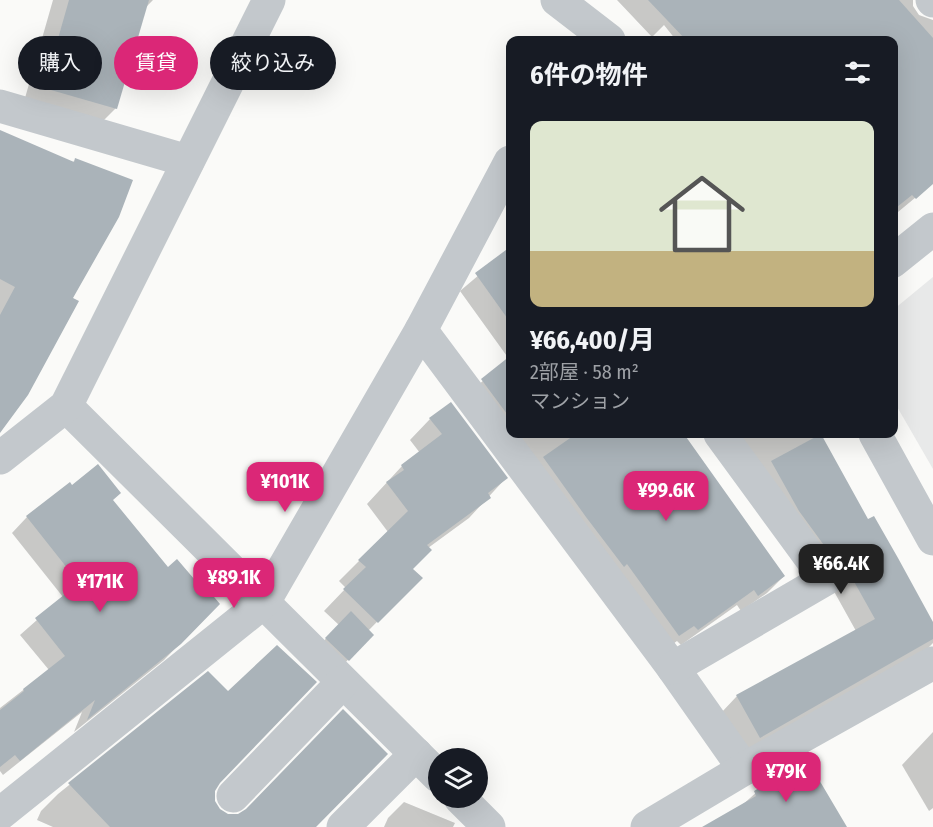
<!DOCTYPE html>
<html lang="ja">
<head>
<meta charset="utf-8">
<style>
  :root { --surface:#171b24; --page:#242831; --text:#f1f3f6; --muted:#9ea1a6; --line:#363941; --accent:#db2777 }
  body { margin:0; font-family:"Fira Sans Condensed","Noto Sans JP",sans-serif; background:var(--page); color:var(--text); height:100vh; display:flex; flex-direction:column; font-size:22px; white-space:nowrap }
  * { box-sizing:border-box; margin:0 }
  p { font-size:20px; color:var(--muted) }
  .icon { flex:none; width:33px; height:33px; fill:none; stroke:currentColor; stroke-width:2; stroke-linecap:round; stroke-linejoin:round }
  .map { position:relative; flex:1; overflow:hidden }
  .panel { position:absolute; left:506px; top:36px; width:392px; height:402px; display:flex; flex-direction:column; background:var(--surface); border-radius:12px; box-shadow:0 6px 24px #0002 }
  .panel>* { flex:none }
  .banner { position:absolute; left:18px; top:36px; width:398px; height:54px; display:flex; gap:12px }
  .buttons { position:absolute; left:428px; top:748px; display:grid; gap:12px }
  .buttons a { display:grid; place-items:center; width:60px; height:60px; border-radius:50%; background:var(--surface); box-shadow:0 6px 24px #0002; font-size:30px }
  .price { position:absolute; translate:-50% -51px; padding:0 14px; border-radius:12px; background:var(--accent); color:#fff; font-size:20px; line-height:39px; filter:drop-shadow(0 2px 3px #0008) }
  .price::after { content:''; position:absolute; left:50%; top:36px; width:18px; height:14px; margin-left:-9px; background:inherit; clip-path:polygon(0 0,100% 0,50% 100%) }
  .price.selected { background:#222; color:#fff }
  ul { padding:0; list-style:none }
  li { display:grid; align-content:center; gap:12px; height:318px; padding:0 24px }
  li+li { border-top:2px solid var(--line) }
  li span { display:grid; place-items:center; height:186px; border-radius:12px; color:#555 }
  li>.icon { margin-inline-start:auto }
  span .icon { width:108px; height:108px; fill:#fffc; stroke-width:1 }
  li b { font-size:26px }
  h2 { display:flex; justify-content:space-between; align-items:center; height:72px; padding:0 24px; font-size:26px }
  .tag { padding:0 21px; border-radius:27px; background:var(--surface); box-shadow:0 6px 24px #0002; font-size:21px; line-height:54px }
  .tag.selected { background:var(--accent); color:#fff }
  .map>svg:first-child { display:block }
  .built { fill:#e8e9e9 }
  .shadow { fill:#0003 }
  .building { fill:#aab3b9 }
  .lines { fill:none; stroke-linecap:round; stroke-linejoin:round }
  .minor { stroke:#c3c8cc; stroke-width:33 }
</style>
</head>
<body>
<div class="map">
<svg width="933" height="827" viewBox="0 0 933 827">
  <rect width="100%" height="100%" fill="#fafaf8"/>
  <path class="built" d="M933,277v192l-41,-71 1,-88z"/>
  <g class="shadow">
    <path d="M53,0h100l-7,7 -30,101 -24,24 -71,-20z"/>
    <path d="M617,0h296v6l6,9 14,5v163l-35,29 -2,-3 -4,3v-172h-216l-12,-15 -12,12z"/>
    <path d="M0,132l72,31 3,-3 -75,265z"/>
    <path d="M510,257v177h172l102,142 -17,17 -26,18 -4,-6 -56,40 -4,-4 -15,11 -197,-256 44,-37 -49,-68 39,-33z"/>
    <path d="M430,419l76,59 -37,40 -41,30 -17,21 9,9 -52,53 4,4 -32,33 -22,-21 21,-22 -15,-14 22,-23 -7,-7 49,-49 -21,-28 35,-38 18,-13 -10,-13z"/>
    <path d="M736,434h83l48,87 66,104v18l-10,10 -179,101 -23,-41 16,-17 119,-65 -40,-72z"/>
    <path d="M72,487l40,13 55,69 51,35 -54,56 -90,72 8,-20 -79,63 -3,-4v-63l49,-38 -29,-35 43,-38 -51,-64 15,-16z"/>
    <path d="M208,673l10,109 -5,10v9l6,9 10,6 85,11h-261l-16,-7 4,-9 17,-17z"/>
    <path d="M933,732v76l-4,3 -27,-46z"/>
    <path d="M779,772l66,55h-140l35,-20z"/>
    <path d="M404,802l51,21 -2,4h-69l4,-9z"/>
  </g>
  <g class="building">
    <path d="M69,0h80l-32,109 -73,-21z"/>
    <path d="M648,0h251l34,38v146l-17,15 -4,-4 -20,16v-171h-206z"/>
    <path d="M0,130l74,32 1,-4 58,22 -14,37 -46,81 6,3 -51,94 -28,38v-118l15,-28 -15,-8z"/>
    <path d="M510,247v75l-35,-49z"/>
    <path d="M510,356v62l-29,-39z"/>
    <path d="M451,402l57,76 -20,15 3,5 -64,47 5,5 -19,19 10,9 -45,45 -35,-34 23,-22 -8,-7 50,-49 -22,-29 18,-12 -3,-5 41,-31 -13,-16z"/>
    <path d="M576,434h108l101,142 -27,20 -4,-6 -56,40 -4,-4 -15,10 -52,-72 -3,3 -38,-50 -43,-60z"/>
    <path d="M821,434l47,85 6,-3 24,42 35,64v17l-173,99 -24,-43 139,-76 -42,-75 -7,4 -27,-37 -28,-50z"/>
    <path d="M98,464l23,29 -8,7 55,67 9,-8 18,21 3,-2 22,26 -39,40 -94,76 8,-20 -75,61 -5,-6 -15,12v-57l24,-19 -1,-2 42,-33 -30,-38 44,-35 -53,-67 44,-34 2,3z"/>
    <path d="M351,611l23,24 -25,26 -24,-23z"/>
    <path d="M277,645l40,37 -97,101 -5,8v10l5,8 8,5h10l8,-5 97,-100 45,45 -72,73h-206l-42,-44 140,-112 20,20z"/>
    <path d="M805,756l42,71h-145l54,-31 -2,-5 27,-16 -3,-4z"/>
  </g>
  <g class="lines">
    <g class="minor">
      <path d="M557,0l52,40"/>
      <path d="M932,0l1,1"/>
      <path d="M0,106l188,55"/>
      <path d="M892,262l41,-33"/>
      <path d="M421,330l252,338 71,101"/>
      <path d="M66,406l372,370"/>
      <path d="M875,434l58,105"/>
      <path d="M0,458l66,-52 203,-406"/>
      <path d="M673,668l153,-89 -106,-145"/>
      <path d="M233,796l110,-114"/>
      <path d="M460,798l29,29"/>
      <path d="M0,814l264,-212 157,-272 89,-168"/>
      <path d="M343,827l73,-73"/>
      <path d="M647,827l97,-58 189,-106"/>
    </g>
  </g>
</svg>
<div class="buttons">
<a><svg class="icon" aria-label="layers" viewBox="0 0 24 24"><path d="M12 4l9 5-9 5-9-5zM3 14l9 5 9-5"/></svg></a>
</div>
<b class="price" style="left:285px;top:513px">¥101K</b>
<b class="price" style="left:666px;top:522px">¥99.6K</b>
<b class="price selected" style="left:841px;top:595px">¥66.4K</b>
<b class="price" style="left:234px;top:609px">¥89.1K</b>
<b class="price" style="left:100px;top:613px">¥171K</b>
<b class="price" style="left:786px;top:803px">¥79K</b>
<div class="banner">
<a class="tag">購入</a>
<a class="tag selected">賃貸</a>
<a class="tag">絞り込み</a>
</div>
<section class="panel">
<h2>6件の物件<svg class="icon" aria-label="filters" viewBox="0 0 24 24"><path d="M4 7h16M4 17h16"/><circle cx="9" cy="7" r="2"/><circle cx="15" cy="17" r="2"/></svg></h2>
<ul>
<li><span style="background:linear-gradient(#dfe7d0 70%,#c2b280 0)"><svg class="icon" aria-label="home" viewBox="0 0 24 24"><path d="M3 11l9-7 9 7M6 9v11h12V9"/></svg></span><div><b>¥66,400/月</b><p>2部屋 · 58 m²</p><p>マンション</p></div></li>
</ul>
</section>
</div>
</body>
</html>
